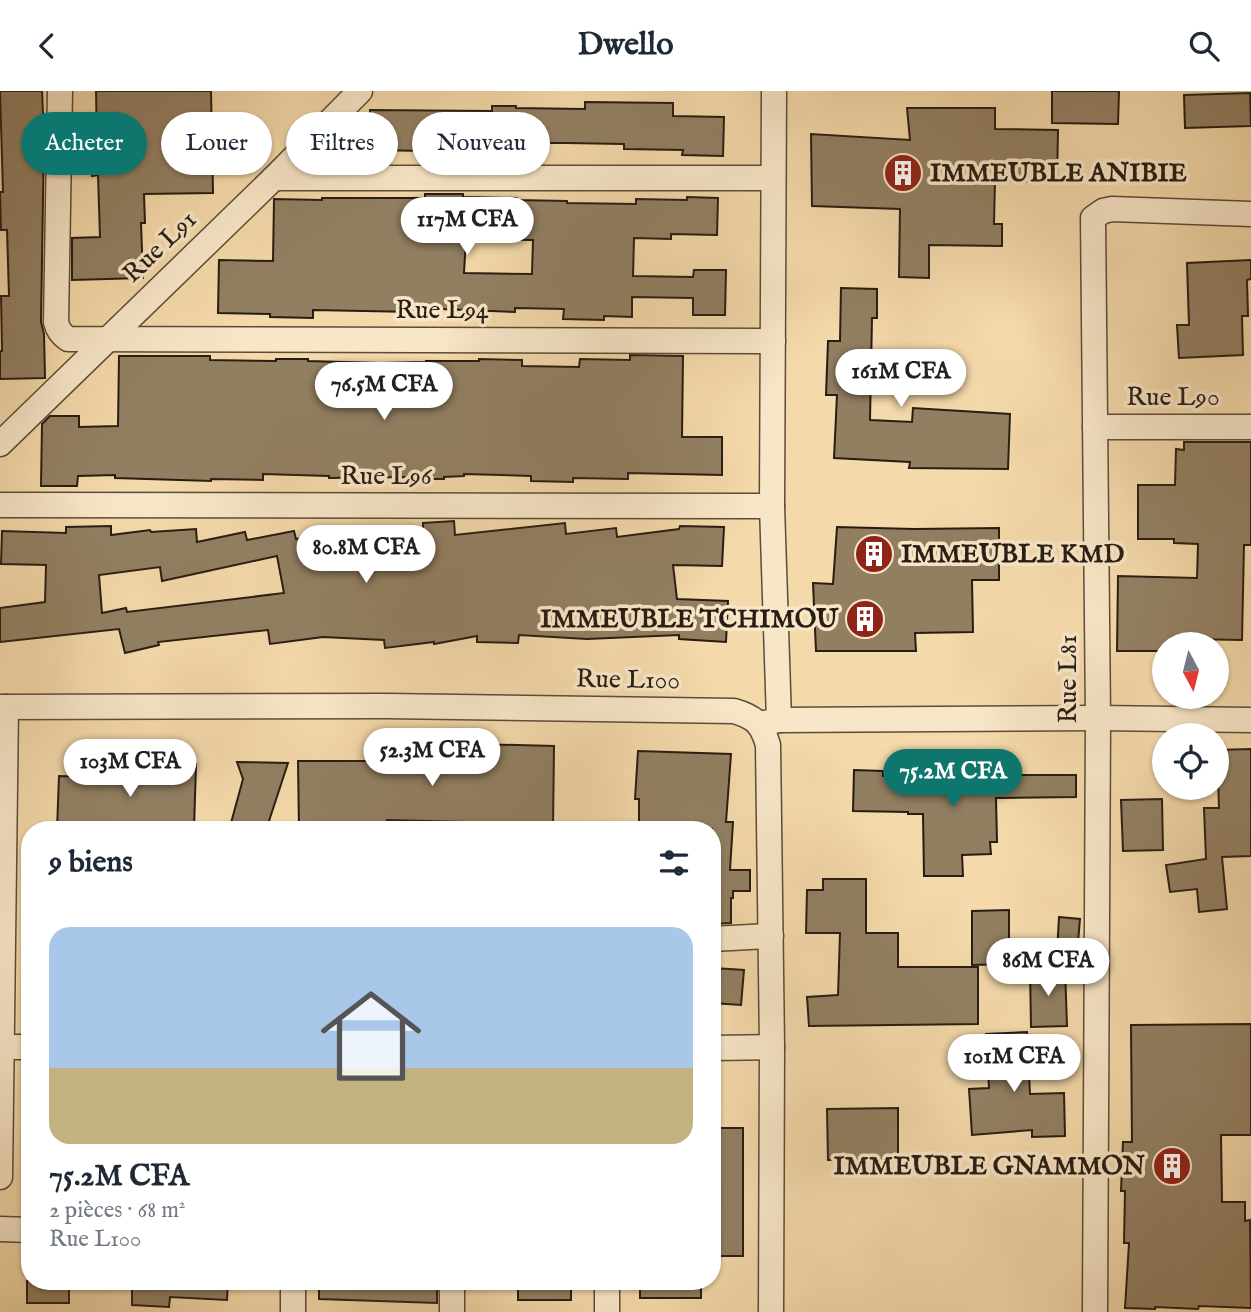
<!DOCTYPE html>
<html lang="fr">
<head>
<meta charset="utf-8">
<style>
  :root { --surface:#fff; --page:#f2f2f3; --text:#1f2937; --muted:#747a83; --accent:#0f766e }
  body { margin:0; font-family:"IM FELL English",serif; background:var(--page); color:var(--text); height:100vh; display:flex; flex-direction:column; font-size:26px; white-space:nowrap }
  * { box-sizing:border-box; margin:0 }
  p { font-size:23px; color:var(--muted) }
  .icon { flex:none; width:38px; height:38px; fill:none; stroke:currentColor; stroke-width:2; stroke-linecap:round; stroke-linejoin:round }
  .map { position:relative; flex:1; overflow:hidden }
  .drawer { position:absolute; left:21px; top:730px; width:700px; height:469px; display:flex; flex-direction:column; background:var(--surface); border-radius:28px; box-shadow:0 2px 5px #0004 }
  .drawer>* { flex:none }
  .banner { position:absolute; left:21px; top:21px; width:700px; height:63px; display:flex; gap:14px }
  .needle { width:46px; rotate:173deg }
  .tools { position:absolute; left:1152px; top:541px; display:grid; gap:14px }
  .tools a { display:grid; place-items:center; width:77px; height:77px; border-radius:50%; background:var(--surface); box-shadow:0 2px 5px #0004; font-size:35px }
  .price { position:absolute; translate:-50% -60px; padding:0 16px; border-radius:24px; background:#fff; color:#222; font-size:23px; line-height:46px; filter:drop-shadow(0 2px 4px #0008) }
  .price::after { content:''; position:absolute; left:50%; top:42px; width:21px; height:16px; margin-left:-10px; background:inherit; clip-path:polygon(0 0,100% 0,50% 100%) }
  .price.current { background:var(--accent); color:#fff }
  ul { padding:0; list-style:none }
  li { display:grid; align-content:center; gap:14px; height:371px; padding:0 28px }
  li span { display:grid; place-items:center; height:217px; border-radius:21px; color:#555 }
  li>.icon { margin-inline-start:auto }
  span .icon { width:126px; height:126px; fill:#fffc; stroke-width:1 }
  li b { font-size:30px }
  h2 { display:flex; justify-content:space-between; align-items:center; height:84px; padding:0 28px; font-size:30px }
  .tag { padding:0 24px; border-radius:32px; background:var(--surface); box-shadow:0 2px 5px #0004; font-size:24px; line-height:63px }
  .tag.current { background:var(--accent); color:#fff }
  header { display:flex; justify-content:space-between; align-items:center; height:91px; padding:0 28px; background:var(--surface); font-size:32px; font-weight:800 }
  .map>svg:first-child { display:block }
  .building { fill:#927f62; stroke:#281d13; stroke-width:2; fill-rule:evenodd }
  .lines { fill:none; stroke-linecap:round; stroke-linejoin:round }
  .minor-casing { stroke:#5b4c39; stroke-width:27 }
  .minor { stroke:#f8e6c8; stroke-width:24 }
  .labels { text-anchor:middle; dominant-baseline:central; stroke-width:7; stroke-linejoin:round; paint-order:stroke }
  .poi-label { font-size:26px; font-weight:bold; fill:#281d13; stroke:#f8e6c8; text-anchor:start }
  .street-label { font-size:26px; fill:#281d13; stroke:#f8e6c8 }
</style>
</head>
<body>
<header><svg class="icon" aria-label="back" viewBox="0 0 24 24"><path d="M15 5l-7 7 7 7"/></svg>Dwello<svg class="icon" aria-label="search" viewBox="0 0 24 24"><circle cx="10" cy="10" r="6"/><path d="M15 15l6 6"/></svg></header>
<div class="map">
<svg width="1251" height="1221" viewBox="0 0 1251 1221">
  <rect width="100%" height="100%" fill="#f4d9aa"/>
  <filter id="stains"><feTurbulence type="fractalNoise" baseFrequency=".00286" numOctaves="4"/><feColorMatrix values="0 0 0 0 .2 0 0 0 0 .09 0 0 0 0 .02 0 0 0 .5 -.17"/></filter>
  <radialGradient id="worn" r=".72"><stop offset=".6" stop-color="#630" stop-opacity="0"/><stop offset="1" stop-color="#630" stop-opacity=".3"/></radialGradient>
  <g class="building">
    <path d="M0,0h42l2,45 -3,186 3,12 1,44 -45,1v-28h2l-1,-55h8l-2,-66h-6l-1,-38h3z"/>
    <path d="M96,0h115l2,102 -69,1 1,29h-4l2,55 -71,2v-42l28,-1 -2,-62 -6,1 -1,-32h6z"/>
    <path d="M1052,0h67l-1,33 -66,-1z"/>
    <path d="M1250,2l1,33 -66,2 -1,-33z"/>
    <path d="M585,11l88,1v13l51,1 -1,39 -41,-1 1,-5 -59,-1v-5l-58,-1h-51v4l-49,-2v10h-39v-4l-57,-1v-40l122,1v-5h24v2l69,1z"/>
    <path d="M907,17h88v21l63,1 -1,52 -62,-1 -1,43h8v22l-73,-1v33l-30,-1 1,-68 -88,-3 -1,-72 99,6z"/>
    <path d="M425,103h38v3l53,1 -1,2 52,1v2l69,1v-5l51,1v-3l31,1 -1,37 -46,-1v5l-37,-1 -1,38 60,1 1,-7h32l-1,45h-32v-17l-61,-1v20l-28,-1v4l-41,-1 1,-10 -49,-1v4l-100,-4 -1,4 -101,-2v8l-43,-1v-3l-52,-1 1,-53 54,1 1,-62 48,1v-2h103zM466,148l67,1 -1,34 -68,-1z"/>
    <path d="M1251,169v19l-4,1 1,36h-6l1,39 -64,3 -2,-33h12l-2,-62z"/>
    <path d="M841,197l36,1v29h-5l-2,102 42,2 1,-14 97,6 -2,55 -99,-1 1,-6 -76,-4 3,-63h-11l2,-54h12z"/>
    <path d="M630,264l53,1 -1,81h40v38l-94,-2v6l-55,-1v4l-42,-1v-5l-67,-2v2l-20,1v2h-35v-2l-80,1v-2l-66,-2v6l-52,-1v2l-96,-3v-3l-37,1 -1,10h-36l1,-62 8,-8h29v11l39,-1 1,-70h91v4l66,1v-2h32v2l72,2 46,-1v-1h53v-2l43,1v6l57,1 1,-8 50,1z"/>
    <path d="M1184,351h67v103h-7l-2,95 -55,-1v2h-13l-1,3h-9v7h-47l1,-75 79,2 1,-34 -24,-1v-4h-36v-54h37l1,-36 8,1z"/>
    <path d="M454,430l1,14 110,-12 1,11 50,-6 1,9 62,-8 1,-3 44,1 -2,39 -49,-1 4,34 51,2 -2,41 -47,-3v-4l-92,4 -68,-4 -1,8 -41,-1v-6l-43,8v-2l-49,6 -1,-8 -61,-3 -53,7 -2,-14 -110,12 1,3 -34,8 -6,-24 -119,13v-34l45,-6 1,-37 -45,-1 1,-33 64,2v-6l45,-1v9l39,-5 1,2 45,-3 1,13 48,-10 2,8 47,-9 2,8 68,-8 59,-3v-5zM277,465l7,37 -157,19 -1,-4 -24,5 -3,-38 61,-8 2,14z"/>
    <path d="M837,436l77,2 85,-1v52h-27l1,52 -58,1 1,18h-100l-3,-68 20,1z"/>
    <path d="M397,651l157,4 -1,83h-87v-7l-79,-2 1,9h-89l-1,-68h99z"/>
    <path d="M1251,658v107l-29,1 5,52 -28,3 -2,-23 -27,3 -4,-27 40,-6 -2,-51h15l-2,-58z"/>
    <path d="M638,660l93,3 -5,68h7l-3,48h20v21h-17v7h-2v25l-19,1v-95h-73v-30h-4z"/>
    <path d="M123,671l73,2 -2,65h-137l2,-53 64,2z"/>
    <path d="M237,671l51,1 -20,61 -37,-1 12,-44z"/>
    <path d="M854,679l29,1v5l94,1v-2h99v22l-80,1 1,44h-7l1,12 -29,1 1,21h-39l-1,-62h-15v-2l-55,-1z"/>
    <path d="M1162,708l1,51 -40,1 -2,-51z"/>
    <path d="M823,788h43v54h32v34h80v57l-169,2 -2,-29 31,-2 2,-62h-34l1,-43h16z"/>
    <path d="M1009,819v54l-37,1v-54z"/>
    <path d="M1059,826l21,2 -3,35 -20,-1z"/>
    <path d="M714,877l30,2 -3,35 -29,-2z"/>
    <path d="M1065,877l2,58 -36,1 -1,-58z"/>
    <path d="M1251,933v111h-30l1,67h23v19l5,-1 1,88 -52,-2 -1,3 -43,-2v2l-30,-1 4,-65h-5l1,-52h-4l2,-49h9l-1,-117z"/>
    <path d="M1027,941l3,62 34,-1 1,43 -33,1v-7l-60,5 -3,-46 20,-1 -3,-54z"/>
    <path d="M898,1017v51l-70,1 -1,-51z"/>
    <rect x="719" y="1037" width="24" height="128"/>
    <rect x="27" y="1190" width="42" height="22"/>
    <path d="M132,1190h96l-1,19 -57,-3 -1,10 -37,-2z"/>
    <path d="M319,1190h118v22l-118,-4z"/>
    <rect x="518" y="1190" width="53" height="19"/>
    <rect x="640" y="1190" width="61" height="17"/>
  </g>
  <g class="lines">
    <defs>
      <g id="minor">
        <path d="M60,0l-4,231c2,8 5,12 12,17l705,2"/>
        <path d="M774,0l-2,415 7,214"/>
        <path d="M274,87h499"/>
        <path d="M1095,336h156"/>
        <path d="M0,353l274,-266 86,-87"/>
        <path d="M0,414l772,1"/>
        <path d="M0,616l386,-1 348,5c21,6 28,13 34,34l4,302 -1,265"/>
        <path d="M764,632l15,-3 319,-2 153,2"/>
        <path d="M712,848l59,-3"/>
        <path d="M2,956h28"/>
        <path d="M712,957l60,-1"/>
        <path d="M0,1086l6,-470"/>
        <path d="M0,1138l30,1"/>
        <path d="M293,1221v-31"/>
        <path d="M452,1221v-31"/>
        <path d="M607,1221v-31"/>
        <path d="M1095,1221l3,-594 -5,-500 10,-7 9,-2 139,5"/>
      </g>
    </defs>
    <use href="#minor" class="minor-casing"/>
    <use href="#minor" class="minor"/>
  </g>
  <defs>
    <symbol id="building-disc" viewBox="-11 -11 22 22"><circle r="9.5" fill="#8f2418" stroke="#f8e6c8"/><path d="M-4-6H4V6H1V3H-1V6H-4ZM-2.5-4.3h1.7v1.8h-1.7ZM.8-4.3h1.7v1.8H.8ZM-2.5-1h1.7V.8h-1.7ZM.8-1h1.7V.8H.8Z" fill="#fff"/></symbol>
  </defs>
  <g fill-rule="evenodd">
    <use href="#building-disc" x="881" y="60" width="44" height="44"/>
    <use href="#building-disc" x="852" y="441" width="44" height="44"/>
    <use href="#building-disc" x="843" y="506" width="44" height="44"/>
    <use href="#building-disc" x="1150" y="1053" width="44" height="44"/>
  </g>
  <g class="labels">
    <g class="poi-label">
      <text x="930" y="82">IMMEUBLE ANIBIE</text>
      <text x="901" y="463">IMMEUBLE KMD</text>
      <text x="838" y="528" text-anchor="end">IMMEUBLE TCHIMOU</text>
      <text x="1145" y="1075" text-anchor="end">IMMEUBLE GNAMMON</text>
    </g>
    <g class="street-label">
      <text transform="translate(160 156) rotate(-44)">Rue L91</text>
      <text x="442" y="219">Rue L94</text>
      <text x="1173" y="306">Rue L90</text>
      <text x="386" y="385">Rue L96</text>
      <text transform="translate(1068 588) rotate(-90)">Rue L81</text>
      <text transform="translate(628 589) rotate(1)">Rue L100</text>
    </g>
  </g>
  <rect width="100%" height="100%" filter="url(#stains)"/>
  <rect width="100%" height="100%" fill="url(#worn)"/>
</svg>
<div class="tools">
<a><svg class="needle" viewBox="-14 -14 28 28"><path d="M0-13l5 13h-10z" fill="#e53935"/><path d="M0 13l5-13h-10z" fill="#747a83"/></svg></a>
<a><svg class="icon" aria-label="locate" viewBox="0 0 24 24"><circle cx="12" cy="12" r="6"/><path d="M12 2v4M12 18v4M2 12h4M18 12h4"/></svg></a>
</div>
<b class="price" style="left:467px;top:166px">117M CFA</b>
<b class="price" style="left:901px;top:318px">161M CFA</b>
<b class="price" style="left:384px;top:331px">76.5M CFA</b>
<b class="price" style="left:366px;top:494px">80.8M CFA</b>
<b class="price" style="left:432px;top:697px">52.3M CFA</b>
<b class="price" style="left:130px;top:708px">103M CFA</b>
<b class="price current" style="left:953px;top:718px">75.2M CFA</b>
<b class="price" style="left:1048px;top:907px">86M CFA</b>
<b class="price" style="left:1014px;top:1003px">101M CFA</b>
<div class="banner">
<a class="tag current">Acheter</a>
<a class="tag">Louer</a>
<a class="tag">Filtres</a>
<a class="tag">Nouveau</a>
</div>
<section class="drawer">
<h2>9 biens<svg class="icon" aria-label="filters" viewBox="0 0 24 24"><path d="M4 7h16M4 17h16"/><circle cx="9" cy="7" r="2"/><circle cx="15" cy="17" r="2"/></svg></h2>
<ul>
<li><span style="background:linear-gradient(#a9c7e8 65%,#c2b280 0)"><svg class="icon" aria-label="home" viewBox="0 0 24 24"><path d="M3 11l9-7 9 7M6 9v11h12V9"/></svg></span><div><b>75.2M CFA</b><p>2 pièces · 68 m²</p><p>Rue L100</p></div></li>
</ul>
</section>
</div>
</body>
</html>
